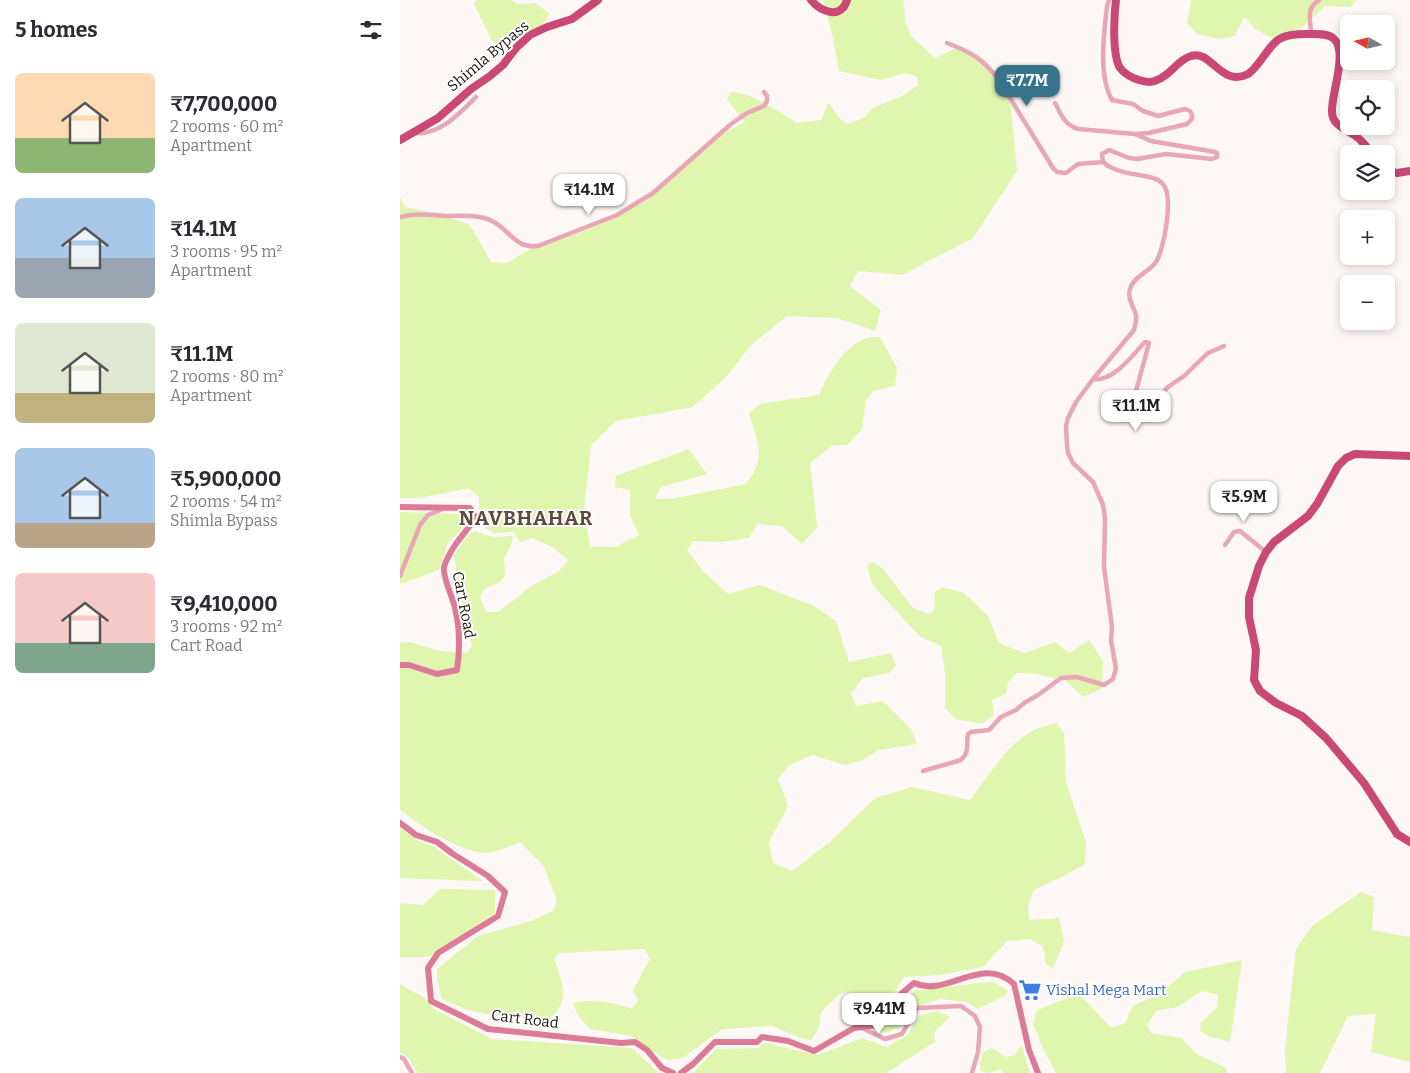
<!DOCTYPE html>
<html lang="en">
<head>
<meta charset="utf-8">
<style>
  :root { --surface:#fff; --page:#f7f7f7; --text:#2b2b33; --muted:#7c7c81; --accent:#37738a }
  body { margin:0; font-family:Bitter,serif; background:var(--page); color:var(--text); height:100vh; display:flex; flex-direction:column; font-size:19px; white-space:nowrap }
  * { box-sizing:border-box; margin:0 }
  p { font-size:16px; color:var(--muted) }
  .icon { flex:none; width:28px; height:28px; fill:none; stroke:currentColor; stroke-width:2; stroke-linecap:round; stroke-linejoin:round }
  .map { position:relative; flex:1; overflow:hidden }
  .panel { display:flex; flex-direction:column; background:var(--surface); width:400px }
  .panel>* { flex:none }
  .needle { width:32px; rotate:278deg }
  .controls { position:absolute; left:940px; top:15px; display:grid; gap:10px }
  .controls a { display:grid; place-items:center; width:55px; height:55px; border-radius:8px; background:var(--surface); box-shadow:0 2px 8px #0003; font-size:25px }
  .price { position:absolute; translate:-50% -42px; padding:0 11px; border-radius:10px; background:#fff; color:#222; font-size:16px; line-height:32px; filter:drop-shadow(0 1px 2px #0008) }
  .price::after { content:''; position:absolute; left:50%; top:30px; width:15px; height:11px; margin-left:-8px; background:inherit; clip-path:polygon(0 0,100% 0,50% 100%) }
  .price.on { background:var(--accent); color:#fff }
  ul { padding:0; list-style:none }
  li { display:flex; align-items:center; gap:15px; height:125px; padding:0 15px }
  li span { display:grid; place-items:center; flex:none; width:140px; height:100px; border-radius:8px; color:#555 }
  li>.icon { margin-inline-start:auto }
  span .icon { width:60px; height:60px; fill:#fffc; stroke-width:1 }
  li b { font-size:21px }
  h2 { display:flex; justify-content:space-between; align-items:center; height:60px; padding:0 15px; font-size:21px }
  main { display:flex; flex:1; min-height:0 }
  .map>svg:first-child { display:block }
  .green { fill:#e0f5ae }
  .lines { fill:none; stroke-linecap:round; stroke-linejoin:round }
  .minor { stroke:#e9a6b7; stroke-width:4.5 }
  .secondary { stroke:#dc7b97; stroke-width:6 }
  .trunk { stroke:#ca4876; stroke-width:8 }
  .labels { text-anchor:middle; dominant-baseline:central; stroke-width:4; stroke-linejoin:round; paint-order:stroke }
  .street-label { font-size:15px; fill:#1b130d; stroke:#fff }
  .shop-label { font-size:15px; fill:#366cbe; stroke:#fff; text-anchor:start }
  .district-label { font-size:20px; font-weight:bold; letter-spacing:1px; fill:#5e4b3d; stroke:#fff }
</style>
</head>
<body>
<main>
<section class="panel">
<h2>5 homes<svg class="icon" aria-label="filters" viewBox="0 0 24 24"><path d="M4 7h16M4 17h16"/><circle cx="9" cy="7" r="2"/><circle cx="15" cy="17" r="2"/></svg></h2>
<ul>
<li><span style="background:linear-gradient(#ffd9b3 65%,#8fb573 0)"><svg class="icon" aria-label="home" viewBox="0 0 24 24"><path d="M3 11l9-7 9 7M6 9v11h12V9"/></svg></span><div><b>₹7,700,000</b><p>2 rooms · 60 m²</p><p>Apartment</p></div></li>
<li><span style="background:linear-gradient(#a9c7e8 60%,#9aa5b1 0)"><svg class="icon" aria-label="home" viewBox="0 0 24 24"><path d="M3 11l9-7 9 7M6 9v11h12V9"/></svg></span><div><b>₹14.1M</b><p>3 rooms · 95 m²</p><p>Apartment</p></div></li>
<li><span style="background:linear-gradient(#dfe7d0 70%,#c2b280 0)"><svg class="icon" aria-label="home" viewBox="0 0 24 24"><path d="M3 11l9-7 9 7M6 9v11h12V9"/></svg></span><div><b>₹11.1M</b><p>2 rooms · 80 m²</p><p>Apartment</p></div></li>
<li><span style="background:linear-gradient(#a9c7e8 75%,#b9a48a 0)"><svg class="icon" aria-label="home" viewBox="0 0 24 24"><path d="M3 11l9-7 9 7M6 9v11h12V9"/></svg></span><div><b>₹5,900,000</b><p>2 rooms · 54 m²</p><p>Shimla Bypass</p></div></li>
<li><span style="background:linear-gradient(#f6c9c9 70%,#7fa58c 0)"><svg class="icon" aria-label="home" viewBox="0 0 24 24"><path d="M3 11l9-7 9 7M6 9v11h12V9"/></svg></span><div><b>₹9,410,000</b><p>3 rooms · 92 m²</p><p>Cart Road</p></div></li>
</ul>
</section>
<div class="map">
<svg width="1010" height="1073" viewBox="0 0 1010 1073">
  <rect width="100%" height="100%" fill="#fdf8f5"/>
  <g class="green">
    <path d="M77,0h35l5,4 19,-1 14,11 -10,14 -30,16 -18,-3 -18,-37z"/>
    <path d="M423,0h80l3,24 5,12 24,22 26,-12 22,12 26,29 8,84 -44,67 -71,37 -44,-4 -8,15 31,24 -6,21 -38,-13 -50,-2 -36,29 -24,31 -34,31 -77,14 -25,25 -7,64 6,37h25l24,-12 -9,-20v-25l-15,-3 1,-11 73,-27 18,25 -46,13 -6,12h16l75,-15c21,-27 12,-41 3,-70l10,-10 60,-9c8,-20 27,-52 49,-57 4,-1 8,-1 12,-1l17,31 -2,18 -22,5 -7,9 -4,29 -15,16h-14l-23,18 7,64 -15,17 -20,-18 -25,-2 -8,14 -28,4 -28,-1 -6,9 16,21 25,23 32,-9 54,21 22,15 13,41 42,-9 5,13 -7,7 -26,5 -12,15 5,13 27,-5 28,28 6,15 -39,6 -15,10 -18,5 -33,-10 -23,10 -11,14 10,27 -19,36 4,21 19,8 39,-30 44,-43 37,-11 58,13c19,-24 39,-60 68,-72 6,-2 13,-3 19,-5l7,10 2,50 20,59 -1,22 -23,13 -28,13 -6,15 1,15 30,-2 5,24 -11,27 -7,-5 -3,-18 -13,-7 -23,2 -24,26 -44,8 -35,2 -20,31 -14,5 -24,-21 -8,3 -17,17 -2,16 -8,12 -8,-1 -31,-13 -50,3 -39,29 -13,2 -8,-2 -30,-22 -42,-7 -12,-13 -5,-13c20,-4 40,-1 59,6l6,-8 -5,-11 17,-31 -5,-10 -86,4 -5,5c8,26 18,42 -6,62l-52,-4 -28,-6 -26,-11 -5,-19v-11l41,-33 53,-15 22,-10 4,-10 -14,-36 -23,-23c-10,4 -23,10 -33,11 -23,1 -70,-28 -87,-44v-166l9,-1 31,9 27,2 5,-7 -12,-52 -6,-39 11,-16 9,-8 19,6 20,-1 -1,7 -8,15 1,17 -5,7 -16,7 -4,8 6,15h12l35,-27 25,-13 10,-12 -14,-12 -22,-10 -12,4 -6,-10 -21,1 -14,-10v-26l-10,-9 -50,10h-19v-301l5,10 35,7 30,11 21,37 16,1 28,-17 47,-14 64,-31 78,-68 21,-11 -18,-22 3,-8c19,-1 51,21 67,31l24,-3 7,-17 13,17 8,4 16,-7 8,-9 31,-13 14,-10v-8l-13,-4 -24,7 -42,-9 -6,-33z"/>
    <path d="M791,0h165l-5,7 -26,-1 -26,24 -23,10 -21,-11 -11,-12 -9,19 -15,3 -23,-5 -10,-11z"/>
    <path d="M0,512l64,2 4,9 -20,20 -9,27 -39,14z"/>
    <path d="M472,562l11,7 30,39 15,6 6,-3 1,-19 7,-5 22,6 24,23 11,27 25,10 31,-11 14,11 20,-13 14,21 -1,28 -19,8 -17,-16 -29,-7 -20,-1 -9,9 -2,12 -14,6 2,15 -12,9 -26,-5 -11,-11v-35l-4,-27 -22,-10 -47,-52 -5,-19z"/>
    <path d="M0,828l20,14 13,4 50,35 -83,-3z"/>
    <path d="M40,889l55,1v23l-66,44h-29v-54l23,2z"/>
    <path d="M961,892l13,5 -2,33 38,7v125l-39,-10 5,-38 -28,2 -28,57h-34l-1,-25 11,-99 16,-23z"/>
    <path d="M842,960l-12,82 -22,-6 -8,-5 1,-8 16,-16 1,-12 -16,-4 -25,16 -21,4 -9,14 4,8 30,5 17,17 29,13 -1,5h-170l-11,-20 -12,-29 4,-14 37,-15 9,3 28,30 14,-5 8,-18 24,-9 28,-24z"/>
    <path d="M593,982l14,8 -1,5 -28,14 -11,-7 -26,-3 -19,6 -22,22 -14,6 -6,-3 18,-13 8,-17 9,-10c27,-1 52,-7 78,-8z"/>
    <path d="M0,984l25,14 9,11 58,30 140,9 27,25h-241l-10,-15 -8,-5z"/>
    <path d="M538,1011l12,6 -16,15 1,10 -49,31h-193l23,-24 41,-1 8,-5 53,12 44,-17 25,9 20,-12 14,-20z"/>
    <path d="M622,1046l8,27h-27l-2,-4 -13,4 -7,-2 -1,-8 3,-11 9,-4 13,9 11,-2 1,-5z"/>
  </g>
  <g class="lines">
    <g class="minor">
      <path d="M911,34c0,-14 -6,-25 8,-34"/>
      <path d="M547,43c24,9 36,16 52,37l54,88 4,4 9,1 12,-9 25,-2"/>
      <path d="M655,103c6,12 10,22 23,26l57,5 14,-1 38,-9 5,-5v-4l-2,-4 -5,-2 -27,7 -15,-5 -10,-7 -21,-4c-14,-24 -8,-67 -5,-94l2,-6"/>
      <path d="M13,133c26,3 46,-19 63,-36"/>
      <path d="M0,217c16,-4 30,-2 46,-1 15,0 33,-2 46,5 18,9 23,28 46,25l79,-31 36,-22 78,-69 16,-11 17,-7 3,-5v-5l-3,-4"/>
      <path d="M693,379c20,3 38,-22 51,-36l1,-1 4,1 -20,74 1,3 5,2 33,-35 16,-11 24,-23 16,-7"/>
      <path d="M825,545l9,-13 6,-1 26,21"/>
      <path d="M0,576l20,-51 8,-10 15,-6"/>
      <path d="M523,771l38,-11c9,-8 5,-16 7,-26l3,-2 18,-2 12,-13 15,-7 8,-7 14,-8 23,-17 16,-1 27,8 9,-6 3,-11 -5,-27 1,-14 -8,-60 1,-49 -2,-13 -10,-23 -20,-19 -5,-10 -1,-8 -1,-19 2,-8 8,-16 17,-23 41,-49c1,-5 3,-10 2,-15 -2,-8 -9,-16 -6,-26 3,-12 19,-17 26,-27 8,-12 18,-66 7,-78 -10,-12 -42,-6 -60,-22l-1,-8 7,-4 20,8 8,1 29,-5 46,5 5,-2v-4l-2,-1 -64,-11 -16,-7"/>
      <path d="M462,1028l23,11 17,-5 15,-26 44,-2 14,10 5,11 -2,25 -6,21"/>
      <path d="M0,1057l4,2 8,14"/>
    </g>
    <g class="secondary">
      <path d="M0,507l70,1 6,10c-12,16 -26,30 -32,49 -2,9 9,31 11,41 5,21 5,42 2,62l-20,4 -28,-9h-9"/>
      <path d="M0,823l16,12 21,7 16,12 35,22 17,16 -7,24 -60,37 -10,15 3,33 57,28 133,14 14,-1 12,8 15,18 11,5"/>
      <path d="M281,1073l12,-9 22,-22h42l5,-5 26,4 26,10 40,-23 23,-3 13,-5 7,-12 4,-14 13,-11c34,15 67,-29 100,1l15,66 9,23"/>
    </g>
    <g class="trunk">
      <path d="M411,0c10,12 30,20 36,0"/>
      <path d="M716,0c-2,15 -4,55 4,68 5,6 12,10 19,12 6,2 13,3 18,0 14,-5 20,-20 34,-24 20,-7 30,32 57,18 5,-3 9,-9 13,-14 15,-21 18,-26 46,-26 8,0 19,-1 26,4 16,13 -2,55 -1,74 0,14 16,18 25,25 6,5 11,11 16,17"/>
      <path d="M0,140l38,-22 33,-29 19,-13 13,-11 13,-17 14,-13 17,-8 25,-8 26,-19"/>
      <path d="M986,170l11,3 13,-2"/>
      <path d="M1010,456l-55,-2 -9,4 -8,8 -21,38 -9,12 -34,26 -8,10 -7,14 -10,32v19l7,33 -2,30 6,11 16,12 26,13 24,22 38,45 33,51 13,8"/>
    </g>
  </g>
  <defs>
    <symbol id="supermarket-bare" viewBox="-9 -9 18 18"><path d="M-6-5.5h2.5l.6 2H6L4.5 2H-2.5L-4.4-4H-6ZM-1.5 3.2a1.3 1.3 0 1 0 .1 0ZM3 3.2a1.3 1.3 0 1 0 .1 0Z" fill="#3f7fe0" stroke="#fff" stroke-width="2.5" paint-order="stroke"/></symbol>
  </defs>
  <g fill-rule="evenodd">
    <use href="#supermarket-bare" x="614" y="974" width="32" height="32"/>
  </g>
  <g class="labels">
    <g class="street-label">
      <text transform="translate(88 56) rotate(-40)">Shimla Bypass</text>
      <text transform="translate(64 605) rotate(79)">Cart Road</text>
      <text transform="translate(125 1019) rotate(7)">Cart Road</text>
    </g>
    <g class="shop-label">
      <text x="646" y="990">Vishal Mega Mart</text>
    </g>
    <g class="district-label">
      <text x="126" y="518">NAVBHAHAR</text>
    </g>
  </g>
</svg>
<div class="controls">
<a><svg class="needle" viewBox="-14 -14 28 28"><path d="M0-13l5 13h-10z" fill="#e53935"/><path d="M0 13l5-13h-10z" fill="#7c7c81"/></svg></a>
<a><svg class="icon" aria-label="locate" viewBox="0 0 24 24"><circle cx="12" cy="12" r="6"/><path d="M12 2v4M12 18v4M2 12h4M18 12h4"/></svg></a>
<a><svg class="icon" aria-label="layers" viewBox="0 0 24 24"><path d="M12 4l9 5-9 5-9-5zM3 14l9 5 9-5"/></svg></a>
<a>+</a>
<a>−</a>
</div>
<b class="price on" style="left:627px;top:107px">₹7.7M</b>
<b class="price" style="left:189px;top:216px">₹14.1M</b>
<b class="price" style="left:736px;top:432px">₹11.1M</b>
<b class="price" style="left:844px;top:523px">₹5.9M</b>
<b class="price" style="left:479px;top:1035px">₹9.41M</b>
</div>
</main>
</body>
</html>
